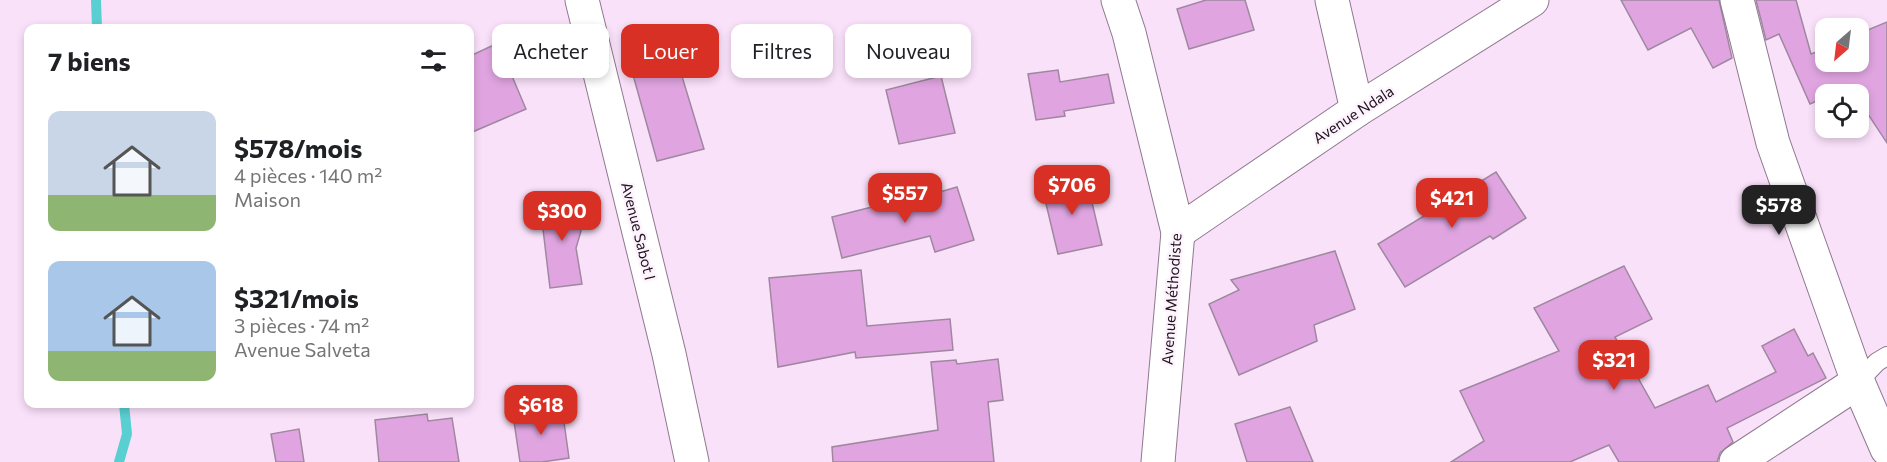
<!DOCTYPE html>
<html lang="fr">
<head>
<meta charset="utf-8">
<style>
  :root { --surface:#fff; --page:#f6f6f6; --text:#202124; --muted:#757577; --accent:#d93025 }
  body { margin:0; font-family:Commissioner,sans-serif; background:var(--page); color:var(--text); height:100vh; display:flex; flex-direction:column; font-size:22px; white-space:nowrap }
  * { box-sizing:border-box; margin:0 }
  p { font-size:20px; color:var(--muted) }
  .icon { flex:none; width:33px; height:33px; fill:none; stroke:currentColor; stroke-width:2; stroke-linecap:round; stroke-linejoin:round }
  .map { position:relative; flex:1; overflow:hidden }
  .side { position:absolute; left:24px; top:24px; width:450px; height:384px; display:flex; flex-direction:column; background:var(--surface); border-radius:12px; box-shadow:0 3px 9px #0003 }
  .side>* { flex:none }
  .hud { position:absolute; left:492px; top:24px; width:570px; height:54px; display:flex; gap:12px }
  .needle { width:39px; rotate:208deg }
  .controls { position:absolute; left:1815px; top:18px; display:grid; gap:12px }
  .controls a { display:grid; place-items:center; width:54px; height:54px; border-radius:12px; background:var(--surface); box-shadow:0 3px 9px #0003; font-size:30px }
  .price { position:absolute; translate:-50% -51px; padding:0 14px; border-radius:12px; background:var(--accent); color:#fff; font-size:20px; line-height:39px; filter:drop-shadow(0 2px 3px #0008) }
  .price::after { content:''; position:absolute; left:50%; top:36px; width:18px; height:14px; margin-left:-9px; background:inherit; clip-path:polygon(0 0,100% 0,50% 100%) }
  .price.on { background:#222; color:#fff }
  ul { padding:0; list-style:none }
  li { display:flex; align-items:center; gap:18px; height:150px; padding:0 24px }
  li span { display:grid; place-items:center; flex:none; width:168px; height:120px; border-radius:12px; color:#555 }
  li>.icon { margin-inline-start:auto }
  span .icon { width:72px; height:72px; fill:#fffc; stroke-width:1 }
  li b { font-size:26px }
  h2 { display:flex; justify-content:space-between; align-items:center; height:72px; padding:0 24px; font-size:26px }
  .chip { padding:0 21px; border-radius:12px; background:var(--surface); box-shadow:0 3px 9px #0003; font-size:21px; line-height:54px }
  .chip.on { background:var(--accent); color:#fff }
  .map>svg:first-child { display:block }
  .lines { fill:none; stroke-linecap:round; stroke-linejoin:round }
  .stream { stroke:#59cfd2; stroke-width:10 }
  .building { fill:#e0a5e1; stroke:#9f889f; stroke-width:1.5 }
  .lane-casing { stroke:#8f798f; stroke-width:20 }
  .street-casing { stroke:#8f798f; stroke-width:35 }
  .lane { stroke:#fff; stroke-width:18 }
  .street { stroke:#fff; stroke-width:33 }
  .labels { text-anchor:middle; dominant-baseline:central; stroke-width:5; stroke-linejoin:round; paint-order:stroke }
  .street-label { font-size:15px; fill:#1d141d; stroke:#fef3fd }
</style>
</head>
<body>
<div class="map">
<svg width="1887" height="462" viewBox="0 0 1887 462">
  <rect width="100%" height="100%" fill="#fae1fa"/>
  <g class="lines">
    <g class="stream">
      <path d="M96,0l1,28"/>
      <path d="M119,462l8,-28 -3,-30"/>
    </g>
  </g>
  <g class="building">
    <path d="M1206,0h39l9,30 -65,19 -12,-40z"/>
    <path d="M1621,0h98l13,58 -19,10 -22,-40 -43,22z"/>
    <path d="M1756,0h40l15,54 15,-6v14h32v-28l29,-12v121l-29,-44v-5h-3l-5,-8 -19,8h-5v3l-16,7 -31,-70 -13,6z"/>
    <path d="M498,43l28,66 -56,24v-77z"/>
    <path d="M674,50l30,99 -47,12 -27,-97z"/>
    <path d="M1058,70l2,12 48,-8 6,29 -50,8 1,5 -29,4 -8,-46z"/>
    <path d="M941,76l14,57 -56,11 -13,-54z"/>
    <path d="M1496,172l30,46 -33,21 -3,-3 -85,51 -27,-43z"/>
    <path d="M1086,177l16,68 -44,9 -16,-67z"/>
    <path d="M957,187l17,53 -39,12 -5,-16 -88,22 -10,-41 56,-14 1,4z"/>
    <path d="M576,199l5,32 -5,17 6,36 -32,4 -10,-84z"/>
    <path d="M1335,251l20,58 -41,16 3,16 -78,34 -30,-71 30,-14 -8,-10z"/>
    <path d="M1624,266l28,53 -37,18 40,71 53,-23 8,17 60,-30 -14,-26 32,-17 14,27 5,-3 13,25 -99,50 6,14 -13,11 -3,9h-98l-10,-17 -39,17h-119l33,-21 -24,-50 99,-40 -25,-43z"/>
    <path d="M861,270l6,56 83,-7 3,31 -97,8 -1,-6 -77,15 -9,-89z"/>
    <path d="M998,359l5,41 -15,2 6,60h-161l-1,-15 106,-17 -7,-68 25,-2 1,4z"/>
    <path d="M1290,407l23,55h-66l-12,-38z"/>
    <path d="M562,408l7,50 -27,4h-22l-7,-47z"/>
    <path d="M427,414l1,7 24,-3 7,44h-80l-4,-42z"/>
    <path d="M299,429l5,33h-28l-5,-28z"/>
  </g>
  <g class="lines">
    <defs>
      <path id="lane" d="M1858,382l19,-20 10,-6"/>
      <g id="street">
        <path d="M582,0l87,354 23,108"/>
        <path d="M1118,0l11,33 49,199 -20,230"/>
        <path d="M1332,0l25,110"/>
        <path d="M1737,0l36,143 85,239 29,67"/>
        <path d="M1178,232l179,-122 175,-110"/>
        <path d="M1736,462l122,-80"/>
      </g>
    </defs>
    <use href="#lane" class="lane-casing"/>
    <use href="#street" class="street-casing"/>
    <use href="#lane" class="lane"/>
    <use href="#street" class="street"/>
  </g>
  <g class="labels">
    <g class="street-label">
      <text transform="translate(1353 114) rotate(-33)">Avenue Ndala</text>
      <text transform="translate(639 231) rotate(76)">Avenue Sabot I</text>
      <text transform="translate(1171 299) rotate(-86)">Avenue Méthodiste</text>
    </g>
  </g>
</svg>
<div class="controls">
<a><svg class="needle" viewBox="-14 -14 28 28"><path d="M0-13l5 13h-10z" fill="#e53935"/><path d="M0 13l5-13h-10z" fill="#757577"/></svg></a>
<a><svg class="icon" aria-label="locate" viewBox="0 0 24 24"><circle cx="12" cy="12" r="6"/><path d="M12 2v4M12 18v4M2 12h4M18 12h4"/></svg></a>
</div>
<b class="price" style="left:1072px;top:216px">$706</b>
<b class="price" style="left:905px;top:224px">$557</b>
<b class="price" style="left:1452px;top:229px">$421</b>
<b class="price on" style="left:1779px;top:236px">$578</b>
<b class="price" style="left:562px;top:242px">$300</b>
<b class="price" style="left:1614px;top:391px">$321</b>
<b class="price" style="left:541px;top:436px">$618</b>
<div class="hud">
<a class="chip">Acheter</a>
<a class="chip on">Louer</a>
<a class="chip">Filtres</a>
<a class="chip">Nouveau</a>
</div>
<section class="side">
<h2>7 biens<svg class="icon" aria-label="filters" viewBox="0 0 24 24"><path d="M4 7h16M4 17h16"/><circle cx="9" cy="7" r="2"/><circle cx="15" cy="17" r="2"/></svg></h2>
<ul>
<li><span style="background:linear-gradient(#c9d6e8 70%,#8fb573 0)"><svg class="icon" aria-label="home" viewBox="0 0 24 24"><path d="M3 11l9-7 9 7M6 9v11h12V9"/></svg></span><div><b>$578/mois</b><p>4 pièces · 140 m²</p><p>Maison</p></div></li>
<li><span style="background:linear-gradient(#a9c7e8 75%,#8fb573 0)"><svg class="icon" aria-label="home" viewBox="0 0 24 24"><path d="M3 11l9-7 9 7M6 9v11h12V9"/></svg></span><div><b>$321/mois</b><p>3 pièces · 74 m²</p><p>Avenue Salveta</p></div></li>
</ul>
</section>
</div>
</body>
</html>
